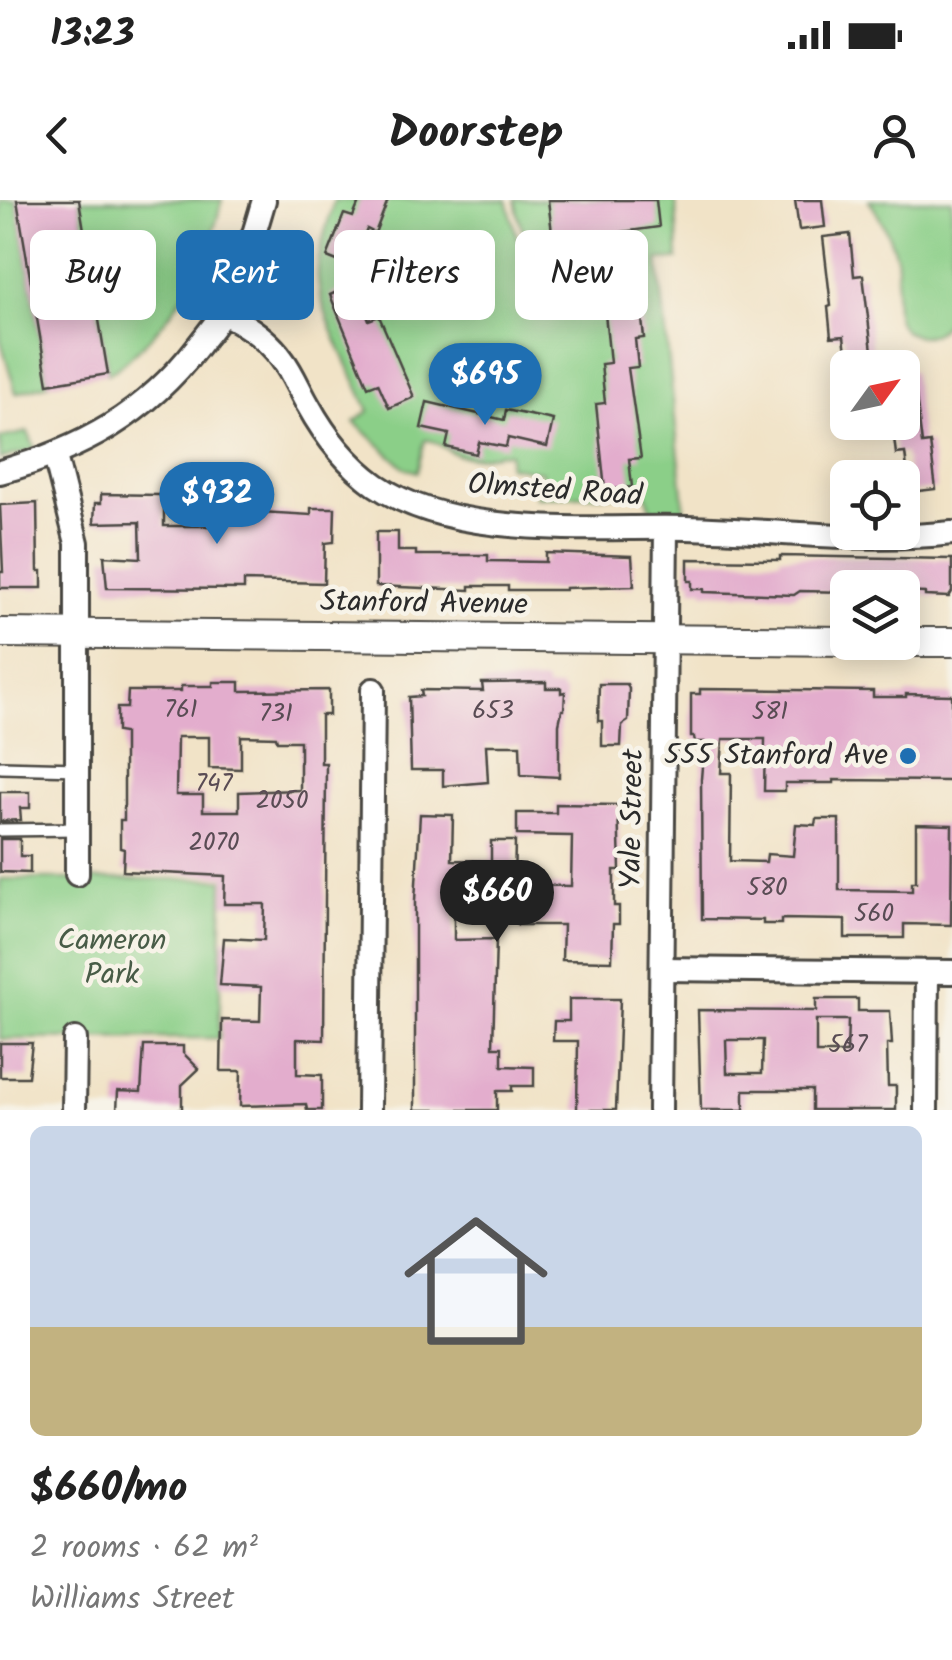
<!DOCTYPE html>
<html lang="en">
<head>
<meta charset="utf-8">
<style>
  :root { --surface:#fff; --page:#f6f6f6; --text:#222; --muted:#767676; --accent:#1f6fb2 }
  body { margin:0; font-family:Kalam,sans-serif; background:var(--page); color:var(--text); height:100vh; display:flex; flex-direction:column; font-size:38px; white-space:nowrap }
  * { box-sizing:border-box; margin:0 }
  p { font-size:32px; color:var(--muted) }
  .icon { flex:none; width:55px; height:55px; fill:none; stroke:currentColor; stroke-width:2; stroke-linecap:round; stroke-linejoin:round }
  .map { position:relative; height:910px; overflow:hidden }
  .side { display:flex; flex-direction:column; background:var(--surface); flex:1 }
  .side>* { flex:none }
  .top-card { position:absolute; left:30px; top:30px; width:892px; height:90px; display:flex; gap:20px }
  .needle { width:65px; rotate:57deg }
  .buttons { position:absolute; left:830px; top:150px; display:grid; gap:20px }
  .buttons a { display:grid; place-items:center; width:90px; height:90px; border-radius:15px; background:var(--surface); box-shadow:0 5px 25px #0003; font-size:50px }
  .price { position:absolute; translate:-50% -85px; padding:0 22px; border-radius:35px; background:var(--accent); color:#fff; font-size:32px; line-height:65px; filter:drop-shadow(0 2px 5px #0008) }
  .price::after { content:''; position:absolute; left:50%; top:60px; width:30px; height:22px; margin-left:-15px; background:inherit; clip-path:polygon(0 0,100% 0,50% 100%) }
  .price.active { background:#222; color:#fff }
  ul { padding:0; list-style:none }
  li { display:grid; align-content:center; gap:20px; height:530px; padding:0 30px }
  li span { display:grid; place-items:center; height:310px; border-radius:15px; color:#555 }
  li>.icon { margin-inline-start:auto }
  span .icon { width:180px; height:180px; fill:#fffc; stroke-width:1 }
  li b { font-size:42px }
  .pill { padding:0 35px; border-radius:15px; background:var(--surface); box-shadow:0 5px 25px #0003; font-size:35px; line-height:90px }
  .pill.active { background:var(--accent); color:#fff }
  .status { display:flex; justify-content:space-between; align-items:center; height:70px; padding:0 50px; background:var(--surface); direction:ltr }
  .status svg { height:28px; fill:currentColor }
  header { display:flex; justify-content:space-between; align-items:center; height:130px; padding:0 30px; background:var(--surface); font-size:45px; font-weight:700 }
  .map>svg:first-child { display:block }
  .green { fill:#8bcf88; stroke:#5b7d5a; stroke-width:2.5 }
  .building { fill:#e3adcd; fill-rule:evenodd }
  .lines { fill:none; stroke-linecap:round; stroke-linejoin:round }
  .service-casing { stroke:#494742; stroke-width:16 }
  .minor-casing { stroke:#494742; stroke-width:28 }
  .tertiary-casing { stroke:#494742; stroke-width:32 }
  .service { stroke:#fff; stroke-width:11 }
  .minor { stroke:#fff; stroke-width:22 }
  .tertiary { stroke:#fff; stroke-width:28 }
  .poi-dot { fill:#1f6fb2; stroke:#f7f3e8; stroke-width:4 }
  .labels { text-anchor:middle; dominant-baseline:central; stroke-width:9; stroke-linejoin:round; paint-order:stroke }
  .number-label { font-size:25px; fill:#594c54 }
  .street-label { font-size:30px; fill:#2b2b2b; stroke:#f7f3e8 }
  .poi-label { font-size:30px; fill:#2b2b2b; stroke:#f7f3e8; text-anchor:end }
  .park-label { font-size:30px; fill:#485c47; stroke:#f7f3e8 }
</style>
</head>
<body>
<div class="status"><b>13:23</b><svg viewBox="0 0 49 12"><path d="M0 12V9h3v3zM5 12V6h3v6zM10 12V3h3v9zM15 12V0h3v12zM26 1h20v11H26zM47 4h2v5h-2z"/></svg></div>
<header><svg class="icon" aria-label="back" viewBox="0 0 24 24"><path d="M15 5l-7 7 7 7"/></svg>Doorstep<svg class="icon" aria-label="person" viewBox="0 0 24 24"><circle cx="12" cy="8" r="4"/><path d="M4 21q1-7 8-7t8 7"/></svg></header>
<div class="map">
<svg width="952" height="910" viewBox="0 0 952 910">
  <rect width="100%" height="100%" fill="#f7f3e8"/>
  <filter id="ink" filterUnits="userSpaceOnUse"><feTurbulence type="fractalNoise" baseFrequency=".01" numOctaves="2"/><feDisplacementMap in="SourceGraphic" scale="20" xChannelSelector="R" yChannelSelector="G"/><feConvolveMatrix kernelMatrix="1 2 1 2 8 2 1 2 1" color-interpolation-filters="sRGB"/></filter>
  <filter id="wash" filterUnits="userSpaceOnUse"><feTurbulence type="fractalNoise" baseFrequency=".0048" numOctaves="4" result="noise"/><feDisplacementMap in="SourceGraphic" scale="40" xChannelSelector="R" yChannelSelector="G"/><feGaussianBlur stdDeviation="2.25" result="paint"/><feColorMatrix in="noise" values="0 0 0 0 0 0 0 0 0 0 0 0 0 0 0 0 0 1.4 0 .05"/><feComposite in="paint" operator="in"/></filter>
  <g filter="url(#wash)">
    <rect width="100%" height="100%" fill="#f1e3c7"/>
    <g class="green">
      <path d="M0,0h17l31,184 -32,9 -16,-55z"/>
      <path d="M79,0h143c-15,69 -56,134 -114,174z"/>
      <path d="M334,0h173l10,37 28,55 10,-2 1,-25c-30,-15 -35,-33 -41,-65h161l2,59 -20,1 27,252h-33l-6,-18 -111,3 7,-25 -34,-6 2,-13c-16,-1 -32,7 -48,3 -15,-3 -23,-16 -37,-16l-8,32 -12,-4 -51,-46 15,-11c-15,-35 -49,-96 -51,-133 -1,-26 10,-53 16,-78z"/>
      <path d="M869,0h83v114c-7,12 -16,22 -30,22 -42,-1 -20,-54 -26,-79 -5,-20 -16,-40 -27,-57z"/>
      <path d="M28,232l7,17 -35,10v-21z"/>
      <path d="M0,679h223l-4,159 -219,1z"/>
    </g>
    <g id="blocks">
      <g class="building">
        <path d="M17,0h62l29,174 -60,10z"/>
        <path d="M360,0h28l-13,33 -8,-4 -15,38 -25,-10 17,-43 9,3z"/>
        <path d="M548,0h108l3,27 -37,5 1,6 -49,6v-5l-21,2z"/>
        <path d="M795,0h27l3,27 -26,3z"/>
        <path d="M850,34l4,42 9,-1 11,93h-26l-4,-32 -13,1 -3,-30 3,-1 -8,-69z"/>
        <path d="M627,72l4,39 10,-1 3,28 -9,1 3,28 -10,1 13,90 -12,1 3,28 -27,3 -9,-86 9,-1 -4,-39 9,-1 -9,-89z"/>
        <path d="M354,84l15,36 10,-4 35,81 -25,11 -11,-25 -10,4 -38,-92z"/>
        <path d="M913,171l9,73 8,-1 6,46 -26,3 -5,-39 -9,1 -4,-32h10v-50z"/>
        <path d="M427,202l77,18 2,-10 47,10 -6,27 -39,-9 -2,9 -27,-5 -3,12 -30,-7 3,-13 -28,-6z"/>
        <path d="M101,294l58,1 5,3v28h48v-17l99,6v-7h24l-1,34 -9,1 -1,40 -80,-2v8l-137,-1 -3,-32 37,2 -1,-36 -46,1 1,-20h6z"/>
        <path d="M37,303l1,68h4v17h-42v-16h3l-3,-67z"/>
        <path d="M376,332h22v19h18v4h72v6l58,1v-9l86,3 2,30 -69,2v2h-57v-4h-38v4l-94,-4z"/>
        <path d="M780,356l172,3v33l-3,5 -24,-1v-3l-23,-1v-4h-54v4l-48,-1 -6,4 -90,-3v-3h-12v-8h-4v-22l92,1z"/>
        <path d="M213,482h27v9l89,-1v25h-8v48h5l-2,277 -27,-1v35l25,1v35h-15l-1,-6 -66,2 1,-35h-20l1,-51 38,1 1,-34 -41,-2 4,-47 40,2 1,-36h-41l1,-28 -102,-5 1,-22 -4,-1v-28h4v-87l-7,-1v-24h10l1,-17h53v-5h32zM241,536l35,1 1,4h23v49l-61,2v19h-36v-16h-27l1,-58h32v31l32,1z"/>
        <path d="M546,482v6h15v5l4,-1 -1,18h-2l-3,14v53l-38,-2 -1,-30h-34l2,37 -45,4v-16h-32l-2,-73 13,-1 -1,-6 62,1 -1,-8z"/>
        <path d="M599,484h28l2,5 -1,32 -6,4 -1,21h-19v-25h-4z"/>
        <path d="M700,489l173,2v6h33v-3l46,1v86l-118,-1v3h-49v8h-21l1,-52h-42l-2,34h10l-1,88 36,1 1,-8 26,2 3,-32 19,1 1,-6h23v71l73,1v-9h4v-58l36,1 -1,100 -47,-1v14h-59v-18l-64,-1v5h-18v-4l-61,-1 -1,-140 3,-37h-9l-1,-5h-3v-43h9z"/>
        <path d="M0,592h30v16h-10l1,12 -21,1z"/>
        <path d="M556,604l62,1 2,65h-6v36h5v18h-6l-1,37 -50,-1 1,-35h-46l-1,-20 -62,-2v37l42,-1 -3,108h9v19l32,1v19h-22v5h-15v19h-82v-209l5,-87 33,1 -1,45 39,1v-20h24l-1,44 57,1 1,-50 -55,-1v-22h39z"/>
        <path d="M0,639h20v17h10v17l-30,-1z"/>
        <path d="M569,799h51l-4,111h-39l1,-69h-25l1,-20h15z"/>
        <path d="M816,799h42v12h32l2,33h-5l1,42h8v24h-84v-20h-68v20h-43l-3,-100 118,1zM816,820h32l-1,33h-31zM726,840h37l-1,33h-35z"/>
        <path d="M0,843h32l-4,34h-28z"/>
        <path d="M144,846h39v7l16,16 -17,16v25h-65l1,-19 23,1z"/>
      </g>
    </g>
  </g>
  <g filter="url(#ink)">
    <use href="#blocks" fill-opacity="0" stroke="#494742" stroke-width="2.5"/>
    <g class="lines">
      <defs>
        <g id="service">
          <path d="M1,567l77,2"/>
          <path d="M0,630l78,-1"/>
        </g>
        <g id="minor">
          <path d="M223,113c22,11 45,26 59,46 11,14 17,31 26,46 17,31 39,59 68,80 79,55 219,41 311,43 88,2 177,15 265,5"/>
          <path d="M55,256l22,87v331"/>
          <path d="M0,272c82,-23 145,-57 198,-126 9,-12 20,-24 27,-37 18,-34 28,-72 39,-109"/>
          <path d="M662,769l290,3"/>
          <path d="M74,910l1,-71"/>
          <path d="M369,910l4,-420"/>
          <path d="M660,910l6,-582"/>
          <path d="M926,910l1,-137"/>
        </g>
        <g id="tertiary">
          <path d="M0,433l848,8"/>
          <path d="M902,442h50"/>
        </g>
      </defs>
      <use href="#service" class="service-casing"/>
      <use href="#minor" class="minor-casing"/>
      <use href="#tertiary" class="tertiary-casing"/>
      <use href="#service" class="service"/>
      <use href="#minor" class="minor"/>
      <use href="#tertiary" class="tertiary"/>
    </g>
  </g>
  <circle class="poi-dot" cx="908" cy="556" r="10"/>
  <g class="labels">
    <g class="number-label">
      <text x="181" y="510">761</text>
      <text x="493" y="511">653</text>
      <text x="770" y="512">581</text>
      <text x="276" y="514">731</text>
      <text x="214" y="584">747</text>
      <text x="282" y="601">2050</text>
      <text x="214" y="643">2070</text>
      <text x="767" y="688">580</text>
      <text x="874" y="714">560</text>
      <text x="848" y="845">567</text>
    </g>
    <g class="street-label">
      <text transform="translate(555 291) rotate(4)">Olmsted Road</text>
      <text transform="translate(424 404) rotate(1)">Stanford Avenue</text>
      <text transform="translate(633 619) rotate(-89)">Yale Street</text>
    </g>
    <g class="poi-label">
      <text x="888" y="556">555 Stanford Ave</text>
    </g>
    <g class="park-label">
      <text x="112" y="741">Cameron<tspan x="112" dy="34">Park</tspan></text>
    </g>
  </g>
</svg>
<div class="buttons">
<a><svg class="needle" viewBox="-14 -14 28 28"><path d="M0-13l5 13h-10z" fill="#e53935"/><path d="M0 13l5-13h-10z" fill="#767676"/></svg></a>
<a><svg class="icon" aria-label="locate" viewBox="0 0 24 24"><circle cx="12" cy="12" r="6"/><path d="M12 2v4M12 18v4M2 12h4M18 12h4"/></svg></a>
<a><svg class="icon" aria-label="layers" viewBox="0 0 24 24"><path d="M12 4l9 5-9 5-9-5zM3 14l9 5 9-5"/></svg></a>
</div>
<b class="price" style="left:485px;top:228px">$695</b>
<b class="price" style="left:217px;top:347px">$932</b>
<b class="price active" style="left:497px;top:745px">$660</b>
<div class="top-card">
<a class="pill">Buy</a>
<a class="pill active">Rent</a>
<a class="pill">Filters</a>
<a class="pill">New</a>
</div>
</div>
<section class="side">
<ul>
<li><span style="background:linear-gradient(#c9d6e8 65%,#c2b280 0)"><svg class="icon" aria-label="home" viewBox="0 0 24 24"><path d="M3 11l9-7 9 7M6 9v11h12V9"/></svg></span><div><b>$660/mo</b><p>2 rooms · 62 m²</p><p>Williams Street</p></div></li>
</ul>
</section>
</body>
</html>
